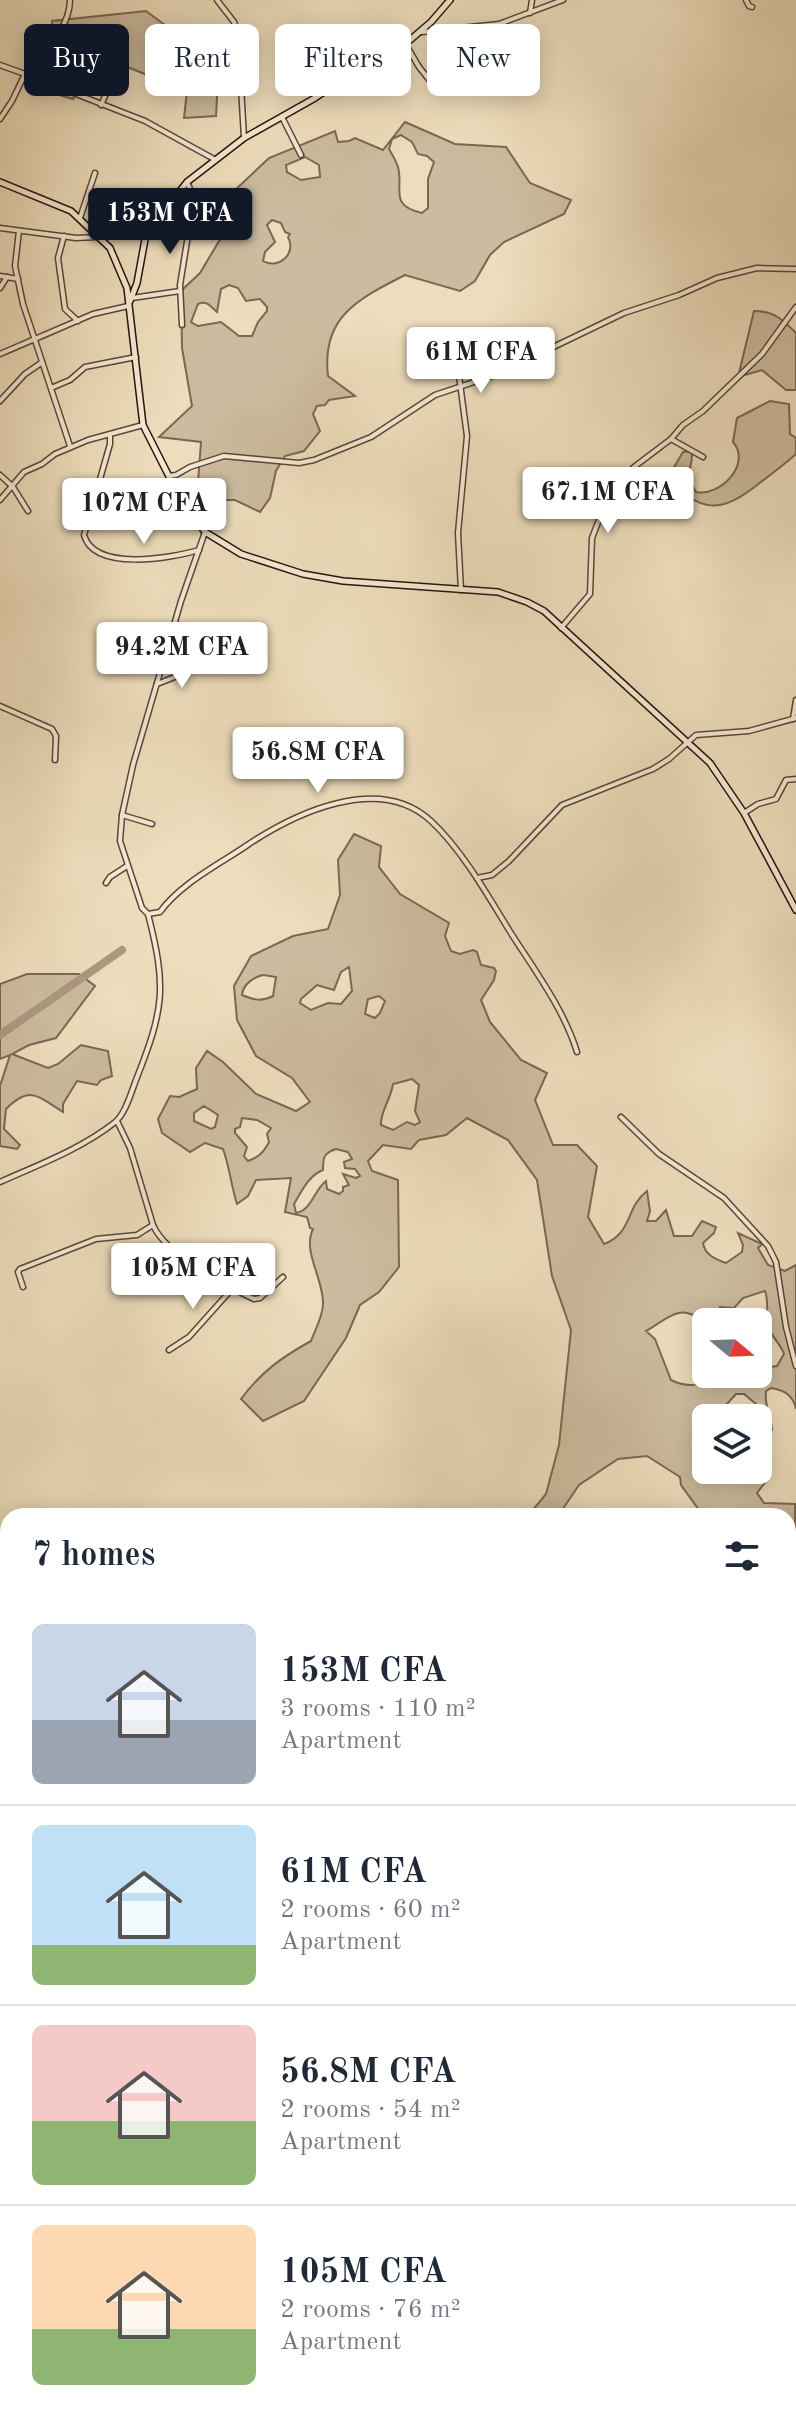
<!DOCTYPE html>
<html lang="en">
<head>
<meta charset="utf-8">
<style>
  :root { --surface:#fff; --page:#f2f2f3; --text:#1f2937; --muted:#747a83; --line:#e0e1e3; --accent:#111827 }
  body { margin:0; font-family:"Old Standard TT",serif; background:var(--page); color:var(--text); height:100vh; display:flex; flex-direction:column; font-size:30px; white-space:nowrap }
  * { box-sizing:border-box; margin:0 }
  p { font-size:26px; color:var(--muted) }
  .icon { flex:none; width:44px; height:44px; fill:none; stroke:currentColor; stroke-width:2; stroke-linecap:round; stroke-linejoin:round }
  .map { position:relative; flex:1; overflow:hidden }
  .details { position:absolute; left:0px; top:1508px; width:796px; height:912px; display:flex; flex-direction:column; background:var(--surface); border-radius:24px 24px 0 0; box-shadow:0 4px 20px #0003 }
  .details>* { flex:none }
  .top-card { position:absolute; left:24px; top:24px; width:748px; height:72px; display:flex; gap:16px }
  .needle { width:52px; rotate:109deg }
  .buttons { position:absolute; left:692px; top:1308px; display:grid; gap:16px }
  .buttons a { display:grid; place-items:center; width:80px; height:80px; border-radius:12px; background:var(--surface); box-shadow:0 4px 20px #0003; font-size:40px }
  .price { position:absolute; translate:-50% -68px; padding:0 18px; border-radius:8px; background:#fff; color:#222; font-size:26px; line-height:52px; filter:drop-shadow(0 2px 4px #0008) }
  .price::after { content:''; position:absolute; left:50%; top:48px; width:24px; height:18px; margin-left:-12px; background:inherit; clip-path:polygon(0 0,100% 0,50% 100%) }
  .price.current { background:var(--accent); color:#fff }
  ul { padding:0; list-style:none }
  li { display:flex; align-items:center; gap:24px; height:200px; padding:0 32px }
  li+li { border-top:2px solid var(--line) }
  li span { display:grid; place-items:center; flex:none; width:224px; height:160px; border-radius:12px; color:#555 }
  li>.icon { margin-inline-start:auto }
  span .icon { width:96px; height:96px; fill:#fffc; stroke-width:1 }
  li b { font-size:34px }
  h2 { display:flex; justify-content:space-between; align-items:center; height:96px; padding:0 32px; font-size:34px }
  .chip { padding:0 28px; border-radius:12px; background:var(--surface); box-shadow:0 4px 20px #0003; font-size:28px; line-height:72px }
  .chip.current { background:var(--accent); color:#fff }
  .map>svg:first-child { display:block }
  .green { fill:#ccbb9e; stroke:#7b6754; stroke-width:2; fill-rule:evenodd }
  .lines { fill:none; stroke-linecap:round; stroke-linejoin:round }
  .river { stroke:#ab987f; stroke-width:8 }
  .street-casing { stroke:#5b4636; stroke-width:7 }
  .secondary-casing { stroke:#2a1309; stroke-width:8 }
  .street { stroke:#f3e9d3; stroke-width:4 }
  .secondary { stroke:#f3e9d3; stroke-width:5 }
</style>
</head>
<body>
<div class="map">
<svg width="796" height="2420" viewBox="0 0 796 2420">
  <rect width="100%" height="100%" fill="#edddbc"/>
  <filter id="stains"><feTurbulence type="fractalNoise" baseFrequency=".0025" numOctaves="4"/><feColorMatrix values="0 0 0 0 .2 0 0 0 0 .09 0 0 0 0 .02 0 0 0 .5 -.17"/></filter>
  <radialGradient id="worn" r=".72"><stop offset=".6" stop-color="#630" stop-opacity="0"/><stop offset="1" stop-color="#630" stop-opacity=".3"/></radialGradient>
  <g class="green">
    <path d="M146,11l19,14c8,42 12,46 53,53l-2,38 -32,2 3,-27 -82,-33 -32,41 -24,-7 3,-14v-57z"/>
    <path d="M405,122l50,22 51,3 24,36 41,17 -7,14 -60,28 -14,13 -15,26 -15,10 -55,-16c-47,24 -84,42 -77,101l27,20 -26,4 -4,5 -8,1 -4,8 7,17 -16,20 -19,5 -9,15 -6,27 -10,14 -25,-12h-9l-16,17 -10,1 -5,5 6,-81 -42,-5 33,-31 -10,-58 -1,-57 19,-18 28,-47 5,-34 36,-34 66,-27 3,11 11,-1 6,-3 28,12zM401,135l11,7 6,12 9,2 7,6 -6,17v29l-6,5c-34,-8 -18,-24 -24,-46 -2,-6 -6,-13 -9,-18l3,-10zM305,157l14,8 1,12 -19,3 -14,-8 -1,-7zM272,220l9,3 4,9 5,2 -2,3c9,17 -10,33 -25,24l2,-9 10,-10 -8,-17zM229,285l9,3 8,13 14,-2 7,8v4l-9,11 -6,14h-13l-18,-14 -23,4 -7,-4 7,-18c9,-4 12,2 19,8l4,-23z"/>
    <path d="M754,311c20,0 28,8 42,22v57h-10l-24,-20 -24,7z"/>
    <path d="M770,401l19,3 1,30 6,4v16c-11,10 -23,19 -35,28 -41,33 -61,32 -96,-8l8,-5 10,-17 9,-1c1,19 -9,21 4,41 24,5 56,-28 37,-50l4,-24z"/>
    <path d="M354,834l27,12 -2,21 21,27 49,29 -4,13 6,15 9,3 13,-4 4,2 4,13 13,3 2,3 -2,9 -13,20 9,22 31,38 26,13 -12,27 18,45h24l20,21 -9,51 16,27c29,-11 21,-36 43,-53l3,20 -3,10h9l10,-11 8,26h18l10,-15 14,6 -2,6 -11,10c2,12 12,16 23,20l16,-11 1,-7 -5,-12 24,11 -4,4 10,17 17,6 11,-6v144c-3,-14 -12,-19 -25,-21l-5,3c-2,15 5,24 6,39l-14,5v-17h-52v52l52,-2 10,6 -1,6 -10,13 7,10 31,1 1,78 -8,-6v-60h-82l-4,-2 -21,-29 -1,-8 -33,-21 -29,3 -39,26 -21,31h-30l18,-22 13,-49 12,-115 -19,-54 -15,-96 -29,-40 -41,-22 -21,17 -27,5 -8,9 -28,-4 -15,16 4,10 26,9 1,87 -20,25 -19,13 -14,33 -42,63 -41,20 -22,-22c20,-27 41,-42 70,-58 4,-11 12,-25 12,-37 1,-25 -21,-52 -10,-75l-3,-1 -3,-11 -22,-5 6,-34 -35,2 -8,16 -11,8c-6,-18 -7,-36 -14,-55l-18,-6 -15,9 -28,-19 -4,-14 12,-23 9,1 18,-8 -1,-21 11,-17 16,11 33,32 40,17 14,-9 -18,-24 -36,-22 -19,-36 -3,-34 17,-30 42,-20 35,-7 12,-34 -2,-35zM349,967l3,24 -11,13 -13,-1 -17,7 -11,-7 1,-4 16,-14 17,5 7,-18zM263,975l13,2 -3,19c-12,6 -19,4 -31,-1 1,-11 12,-18 21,-20zM379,996l6,5 -5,12 -5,5 -10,-4 3,-15zM412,1079l7,6 -4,26 5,11 -5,3 -8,-3 -14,8 -12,-5c-1,-13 10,-26 12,-41zM204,1106l14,9 -3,12 -4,2 -17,-8v-8zM242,1118l15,2 14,8 -4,6 2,8c-5,10 -10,15 -21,19l-4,-5 3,-9 -12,-14v-4l5,-2zM336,1149l12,3 4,7 -8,3 1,6 10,1 5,7 -4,2 -13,-4 6,11 -6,2v4l-4,3 -12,-5 -1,-8c-12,9 -14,29 -30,32l-2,-9c8,-13 14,-28 29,-34 0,-13 1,-17 13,-21zM765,1291c5,13 -1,26 5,40 4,8 11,14 14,23l-7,12 -7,1 -12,-5v12h-45c-10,14 -28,13 -42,6l-16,-41 -9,-8c11,-6 28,-21 41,-18 12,3 19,9 32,9l-3,-8 4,-7 14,1 9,-10zM736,1394h8l12,10 4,10 -30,3 -5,-3 -1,-7z"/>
    <path d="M27,974h52l16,12 -39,52 -27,7 -17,9 36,14 10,-4 23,-19 27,6 4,25 -11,4 -4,5 -20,-4 -14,23v8c-26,-16 -33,-27 -57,-3l-2,20 16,16 -3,4 -17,-3v-60l10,-31 -10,4v-75z"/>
    <path d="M8,1744v32l-8,1v-31z"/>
    <path d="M792,1979l4,2v39l-8,-5v-34z"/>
    <path d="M8,1983v33l-8,1v-30z"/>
    <path d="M0,2043l8,3v46l-8,4z"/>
    <path d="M8,2129v97l-1,2 -7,-31v-66z"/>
    <path d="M788,2283l8,2v135h-12l-6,-8h10z"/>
    <path d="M108,2412h101l-3,8h-99z"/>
  </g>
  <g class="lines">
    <path class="river" d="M0,1035l122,-85"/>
    <defs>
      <g id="street">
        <path d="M70,0c0,29 -28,53 -45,74l120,47 69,38"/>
        <path d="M217,0l17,22 4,12 6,104"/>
        <path d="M746,0l3,6 3,1"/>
        <path d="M530,13l2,-13"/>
        <path d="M422,32l77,-8 64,-24"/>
        <path d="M405,43l14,24 16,20"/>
        <path d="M0,65l25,9 -13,27 -12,18"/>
        <path d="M101,105l12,-27"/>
        <path d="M282,117l19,38"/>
        <path d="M80,218l15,-45"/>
        <path d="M0,228l76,10 21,-1"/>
        <path d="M19,231l-4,35 8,38 47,142"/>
        <path d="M64,236l-6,22 7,51 13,12"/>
        <path d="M0,276l18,3"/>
        <path d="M0,288l7,-11"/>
        <path d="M132,298l48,-7"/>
        <path d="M182,325l-2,-40 14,-87 -7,-16"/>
        <path d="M454,338l13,98 -9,97 3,57"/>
        <path d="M0,354l93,-40 35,-8"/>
        <path d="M51,388l19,-8 15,-13 51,-10"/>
        <path d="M0,401l25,-27 16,-11"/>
        <path d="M110,435v9l-26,91c10,37 88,23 115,15"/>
        <path d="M671,439l32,18"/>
        <path d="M0,475l13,12 15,24"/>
        <path d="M169,476l7,-1 14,-8 34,-11 75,7 15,-3 57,-23 64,-42 87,-29 21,-14 81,-39 55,-18 38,-17 40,-10 39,1"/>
        <path d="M0,500l24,-28 18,-8 13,-10 33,-14 55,-15"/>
        <path d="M561,628l29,-34 2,-56 10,-26 14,-24 18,-21 37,-28 12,-14 20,-14 59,-57 34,-47"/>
        <path d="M157,684l38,-15"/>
        <path d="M0,706l52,23 4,7 -1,24"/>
        <path d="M793,719l3,-19"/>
        <path d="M744,813l14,-9 18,-5 10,-19 10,-1"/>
        <path d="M122,815l30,9"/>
        <path d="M477,878l15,-3 17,-14 53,-56 91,-36 16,-10 27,-24 53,-4 47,-13"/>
        <path d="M106,883l4,-6 17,-11"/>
        <path d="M148,914l12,-2c20,-28 58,-47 86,-66 49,-33 133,-73 185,-25 31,29 56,73 78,109 24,38 55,79 68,122"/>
        <path d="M621,1117l38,37 65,44 44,48 8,16 10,65 10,39"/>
        <path d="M117,1121l13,27 23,77c12,29 73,61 101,74l6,-1 23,-21"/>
        <path d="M0,1182c38,-17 81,-33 114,-59 11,-8 17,-30 22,-43 28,-71 31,-92 12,-166l-6,-6 -22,-67 2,-26 11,-50 48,-164 24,-69"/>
        <path d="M23,1287l-5,-15 2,-3 76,-30 41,-4 16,-10"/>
        <path d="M169,1350l20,-13 43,-48"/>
        <path d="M0,1574l8,-5"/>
        <path d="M788,1797l8,7"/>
        <path d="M0,1876l8,3"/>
        <path d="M0,1909l8,4"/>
        <path d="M788,2080l8,-1"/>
        <path d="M0,2193l8,12"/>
        <path d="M788,2288l8,-2"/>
        <path d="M0,2362l8,-14"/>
        <path d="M0,2412l8,-1"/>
        <path d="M353,2420l1,-8"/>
        <path d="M486,2420l4,-8"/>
      </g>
      <g id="secondary">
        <path d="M0,182l71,29 39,37 17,40 16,137 38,75 24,32 36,22 62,20 40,7 155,11 29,10 17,9 166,152 34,50 52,97"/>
        <path d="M130,301l7,-18 9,-49 41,-52 57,-44 71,-40 69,-46 26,-12 21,-18 19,-22"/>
        <path d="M788,2118l8,-10"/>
        <path d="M788,2238l8,9"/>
      </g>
    </defs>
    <use href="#street" class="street-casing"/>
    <use href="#secondary" class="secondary-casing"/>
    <use href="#street" class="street"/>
    <use href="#secondary" class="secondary"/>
  </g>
  <rect width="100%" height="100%" filter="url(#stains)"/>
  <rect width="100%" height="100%" fill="url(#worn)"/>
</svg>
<div class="buttons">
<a><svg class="needle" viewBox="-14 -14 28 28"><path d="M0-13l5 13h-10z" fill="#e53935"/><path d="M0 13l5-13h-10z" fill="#747a83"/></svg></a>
<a><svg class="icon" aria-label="layers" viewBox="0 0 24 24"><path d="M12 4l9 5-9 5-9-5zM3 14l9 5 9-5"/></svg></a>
</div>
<b class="price current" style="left:170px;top:256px">153M CFA</b>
<b class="price" style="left:481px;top:395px">61M CFA</b>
<b class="price" style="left:608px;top:535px">67.1M CFA</b>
<b class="price" style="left:144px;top:546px">107M CFA</b>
<b class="price" style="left:182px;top:690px">94.2M CFA</b>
<b class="price" style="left:318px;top:795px">56.8M CFA</b>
<b class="price" style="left:193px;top:1311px">105M CFA</b>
<div class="top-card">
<a class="chip current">Buy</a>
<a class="chip">Rent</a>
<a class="chip">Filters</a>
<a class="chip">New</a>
</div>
<section class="details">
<h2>7 homes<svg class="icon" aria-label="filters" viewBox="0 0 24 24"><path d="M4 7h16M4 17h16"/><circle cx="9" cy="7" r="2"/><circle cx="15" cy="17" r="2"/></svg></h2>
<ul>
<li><span style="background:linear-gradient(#c9d6e8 60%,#9aa5b1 0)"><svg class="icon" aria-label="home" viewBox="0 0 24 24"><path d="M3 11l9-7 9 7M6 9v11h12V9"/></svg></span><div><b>153M CFA</b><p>3 rooms · 110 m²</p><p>Apartment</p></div></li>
<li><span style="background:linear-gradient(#bfe0f5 75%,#8fb573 0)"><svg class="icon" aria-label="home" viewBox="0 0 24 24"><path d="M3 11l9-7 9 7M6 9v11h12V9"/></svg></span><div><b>61M CFA</b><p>2 rooms · 60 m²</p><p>Apartment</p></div></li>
<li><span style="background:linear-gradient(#f6c9c9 60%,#8fb573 0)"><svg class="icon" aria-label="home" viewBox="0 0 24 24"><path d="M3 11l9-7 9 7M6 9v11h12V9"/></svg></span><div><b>56.8M CFA</b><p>2 rooms · 54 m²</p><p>Apartment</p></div></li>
<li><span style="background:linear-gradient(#ffd9b3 65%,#8fb573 0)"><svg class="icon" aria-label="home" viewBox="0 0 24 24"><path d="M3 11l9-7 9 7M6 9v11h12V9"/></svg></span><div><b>105M CFA</b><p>2 rooms · 76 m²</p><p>Apartment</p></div></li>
</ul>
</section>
</div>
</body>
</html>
